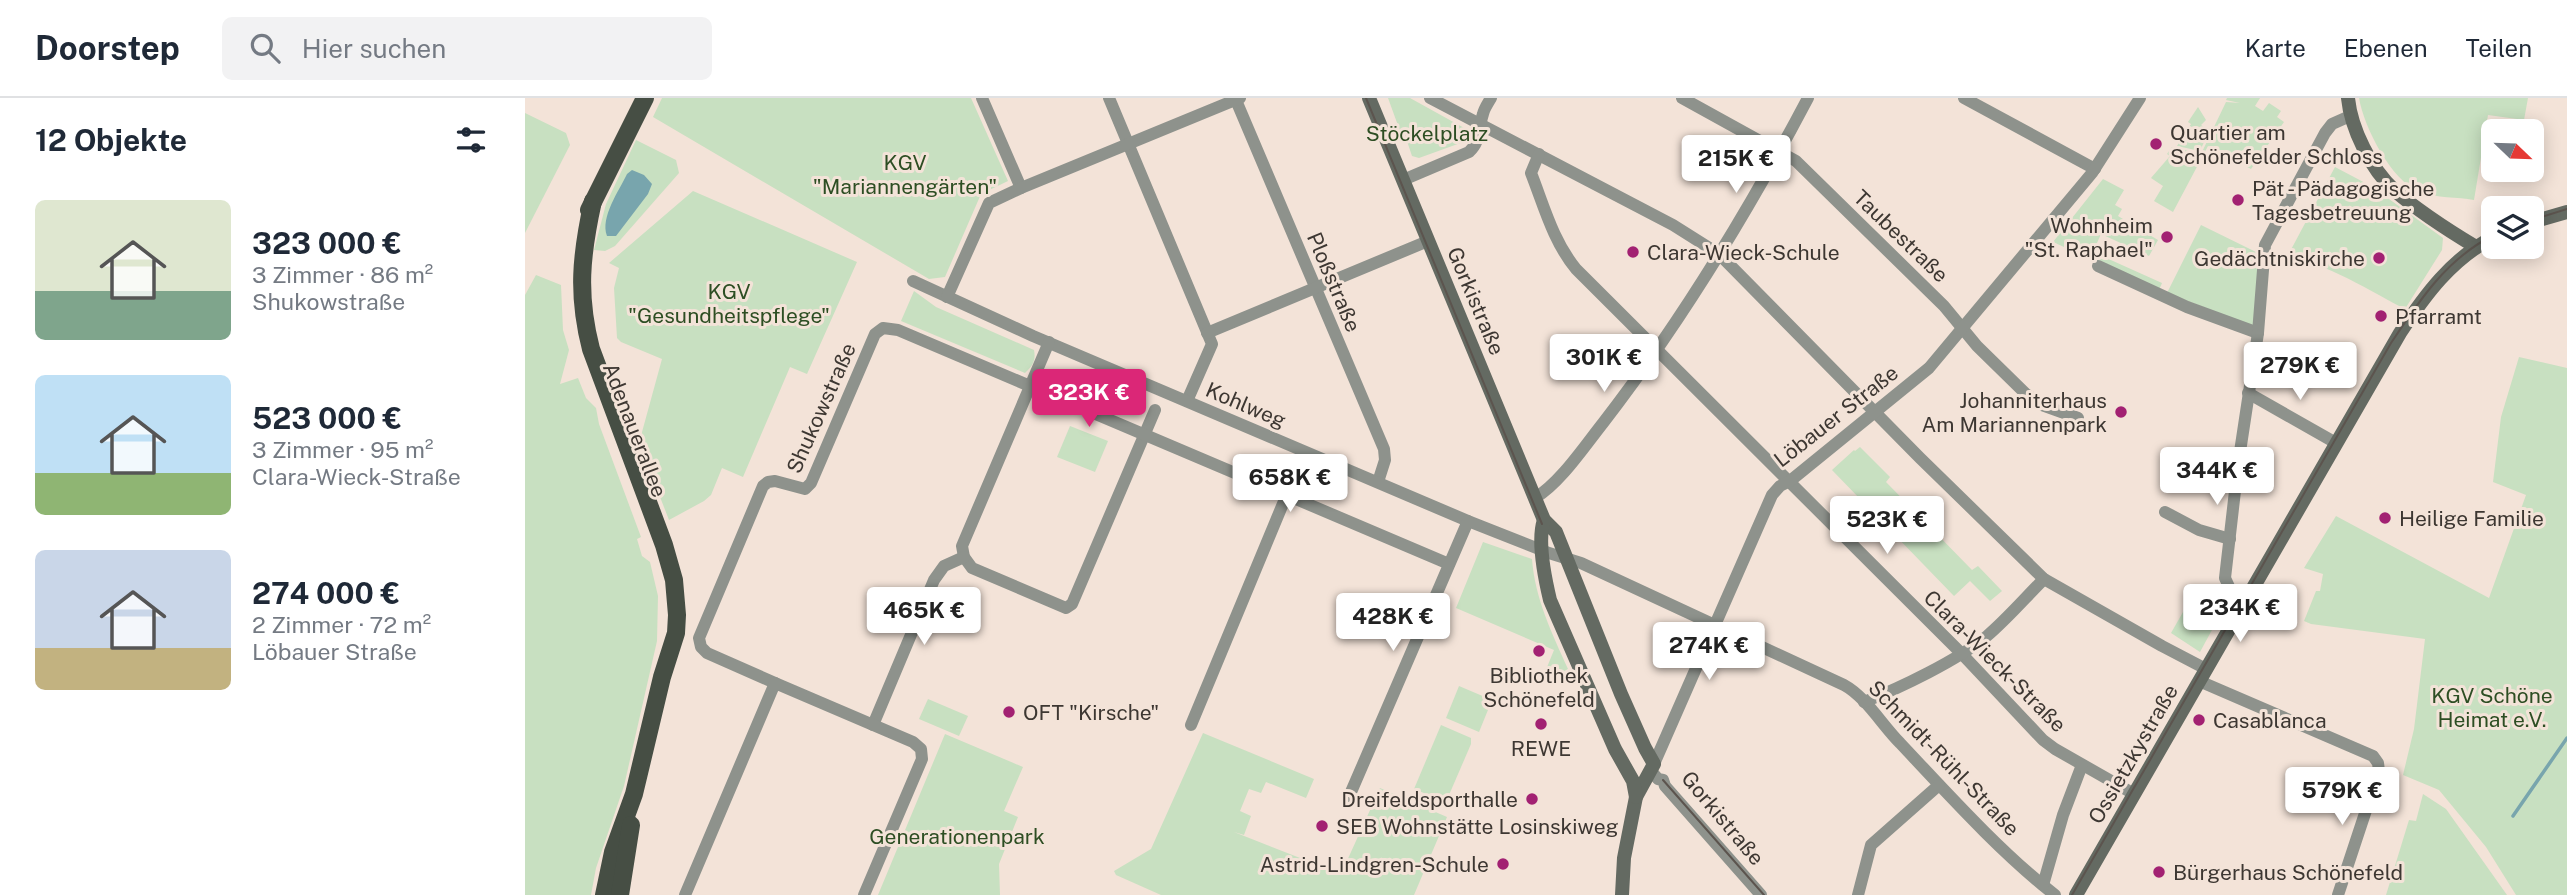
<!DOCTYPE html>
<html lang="de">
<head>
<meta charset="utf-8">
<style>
  :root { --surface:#fff; --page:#f2f2f3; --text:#1f2937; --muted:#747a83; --line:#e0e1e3; --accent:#db2777 }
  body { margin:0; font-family:"Public Sans",sans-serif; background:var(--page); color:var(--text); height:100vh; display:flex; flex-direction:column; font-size:26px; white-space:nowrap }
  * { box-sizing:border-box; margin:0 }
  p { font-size:23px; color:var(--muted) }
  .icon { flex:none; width:38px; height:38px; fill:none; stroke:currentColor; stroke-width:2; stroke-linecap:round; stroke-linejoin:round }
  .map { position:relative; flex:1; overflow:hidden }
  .drawer { display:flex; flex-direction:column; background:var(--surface); width:525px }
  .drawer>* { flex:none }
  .needle { width:46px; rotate:113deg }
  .controls { position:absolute; left:1956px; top:21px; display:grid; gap:14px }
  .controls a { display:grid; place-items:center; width:63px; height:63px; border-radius:10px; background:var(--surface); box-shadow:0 4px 18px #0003; font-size:35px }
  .price { position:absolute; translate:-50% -60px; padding:0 16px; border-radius:7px; background:#fff; color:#222; font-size:23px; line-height:46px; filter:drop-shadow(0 2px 4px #0008) }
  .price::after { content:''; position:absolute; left:50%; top:42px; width:21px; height:16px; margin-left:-10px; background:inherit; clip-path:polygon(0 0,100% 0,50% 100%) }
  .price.on { background:var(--accent); color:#fff }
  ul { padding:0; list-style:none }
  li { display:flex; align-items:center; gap:21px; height:175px; padding:0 35px }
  li span { display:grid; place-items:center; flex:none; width:196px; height:140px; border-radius:10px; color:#555 }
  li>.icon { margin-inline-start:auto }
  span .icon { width:84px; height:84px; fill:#fffc; stroke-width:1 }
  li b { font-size:30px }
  h2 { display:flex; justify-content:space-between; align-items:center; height:84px; padding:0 35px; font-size:30px }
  header { display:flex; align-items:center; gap:42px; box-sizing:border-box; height:98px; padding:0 35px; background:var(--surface); border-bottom:2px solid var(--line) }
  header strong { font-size:33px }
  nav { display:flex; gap:38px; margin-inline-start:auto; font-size:24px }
  .search { width:490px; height:63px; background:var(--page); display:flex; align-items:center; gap:18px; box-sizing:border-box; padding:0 24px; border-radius:10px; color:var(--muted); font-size:26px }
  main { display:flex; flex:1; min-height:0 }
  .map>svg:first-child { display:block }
  .green { fill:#c8e0c1 }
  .water { fill:#78a5ad }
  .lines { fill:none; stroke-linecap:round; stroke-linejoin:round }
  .stream { stroke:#78a5ad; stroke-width:3.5 }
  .street { stroke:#8e928c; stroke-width:12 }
  .secondary { stroke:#646a62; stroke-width:14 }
  .primary { stroke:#464e44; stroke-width:18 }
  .tram { stroke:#5c544e; stroke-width:2 }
  .poi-dot { fill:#a22172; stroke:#f3e3d8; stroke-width:2.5 }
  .labels { text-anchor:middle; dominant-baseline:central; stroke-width:6; stroke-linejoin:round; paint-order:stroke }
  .poi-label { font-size:21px; fill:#3d3732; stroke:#f3e3d8; text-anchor:start }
  .park-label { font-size:21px; fill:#2d4e23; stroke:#f3e3d8 }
  .street-label { font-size:21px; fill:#3d3732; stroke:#f3e3d8 }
</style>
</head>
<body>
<header>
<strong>Doorstep</strong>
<div class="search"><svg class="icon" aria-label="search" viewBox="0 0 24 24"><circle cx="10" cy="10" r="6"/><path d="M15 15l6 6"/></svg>Hier suchen</div>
<nav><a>Karte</a><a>Ebenen</a><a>Teilen</a></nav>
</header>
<main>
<section class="drawer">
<h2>12 Objekte<svg class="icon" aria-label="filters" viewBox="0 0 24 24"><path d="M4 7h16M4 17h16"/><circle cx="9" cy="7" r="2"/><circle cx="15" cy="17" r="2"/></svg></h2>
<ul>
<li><span style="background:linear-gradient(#dfe7d0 65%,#7fa58c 0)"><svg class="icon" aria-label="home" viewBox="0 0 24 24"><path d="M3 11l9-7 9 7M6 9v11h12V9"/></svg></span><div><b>323 000 €</b><p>3 Zimmer · 86 m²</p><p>Shukowstraße</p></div></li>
<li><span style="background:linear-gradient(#bfe0f5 70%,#8fb573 0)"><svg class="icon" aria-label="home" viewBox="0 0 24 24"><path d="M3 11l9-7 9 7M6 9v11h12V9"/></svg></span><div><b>523 000 €</b><p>3 Zimmer · 95 m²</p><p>Clara-Wieck-Straße</p></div></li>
<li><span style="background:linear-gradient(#c9d6e8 70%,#c2b280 0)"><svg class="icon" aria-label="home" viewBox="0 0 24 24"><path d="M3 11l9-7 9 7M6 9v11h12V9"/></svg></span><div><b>274 000 €</b><p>2 Zimmer · 72 m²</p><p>Löbauer Straße</p></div></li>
</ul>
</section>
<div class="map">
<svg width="2042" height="797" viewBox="0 0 2042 797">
  <rect width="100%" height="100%" fill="#f3e3d8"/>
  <g class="green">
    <path d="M137,0h309l37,83 -27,13 -36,83 -16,2 -276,-162z"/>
    <path d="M863,0h22l56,31 2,6 -2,6 -47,17 -7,-2 -5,-15 -3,1z"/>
    <path d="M1702,0h33l-5,8 8,5 6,-8 12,8 -4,6 7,5 -33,47 -43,-23 -35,66 -19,-11 9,-15 -12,-8 19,-22 -3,-2 5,-7 29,7 25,-52 14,1 -14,-3z"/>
    <path d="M1834,0h169l-4,22 -36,-5 -14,85c-16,-3 -38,-2 -54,-8 -29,-11 -56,-65 -61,-94z"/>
    <path d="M1673,9l8,13 -5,5 8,6 -9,20 -23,-5 14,-22 -3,-2z"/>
    <path d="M0,15l41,20 4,12 -45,88z"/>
    <path d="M111,42l40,20 3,13 -64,73 -10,5 -11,-1 12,-46z"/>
    <path d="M1810,69l36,19 72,52 -1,12 -37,59c-30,-15 -87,-52 -119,-50z"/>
    <path d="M1578,81l21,11 -9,15 7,4 -4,7 40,24 -9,16 -48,-22 -8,18 69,31 -3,7 -106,-48z"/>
    <path d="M168,93l164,71 -50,112 -17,-7 -47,110 -21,-9 -11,27 -7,6 -35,19 -30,-77 23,-84 -41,-17 -4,-4 -3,-50 5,-20 -10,-5z"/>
    <path d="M1676,127l55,27 4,18 -5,57 -88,-34z"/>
    <path d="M11,177l25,10 2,45 6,20 -9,34 18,-6 8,20 10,10 3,16 42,113 -4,2 5,17 8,6 8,34 -1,45 -33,145 -28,82 -5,27h-66v-600z"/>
    <path d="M389,193l22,16 98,43c2,10 -1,16 -9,23l-124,-52z"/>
    <path d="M1994,259l48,11v527h-51l-30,-48 -47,-57 -36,-15 11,-46 11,-90 -114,-15 -7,-3 12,-30h4l3,-17 -19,-6 32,-52 153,82 37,-103 -33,-13 8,-65z"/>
    <path d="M545,328l38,15 -13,31 -38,-15z"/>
    <path d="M1335,349l30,30 -4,5 86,88 6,-4 24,25 -12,10 -20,-20 -16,15 -122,-126 22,-20 1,1z"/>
    <path d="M958,444l49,17c3,40 20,74 36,110l-23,13h-4l13,-32 -98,-42z"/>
    <path d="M1689,488l11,20 -25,46 -29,-19 24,-42 15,4z"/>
    <path d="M934,588l33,14 -13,32 -33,-14z"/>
    <path d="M403,601l40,17 -9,20 -40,-17z"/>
    <path d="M916,627l30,13v6l-25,58 -32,-13z"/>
    <path d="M678,635l111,46 -8,19 -40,-16 -5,11 -12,-4 -9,22 11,5 -7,19 -10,-3 107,42 39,-86 67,29 -33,78h-253l-45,-20 -2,-4 37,-22z"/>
    <path d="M420,636l78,33 -19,44 14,6 -19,47 1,31h-122z"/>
    <path d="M1898,696l23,15 61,86h-121l23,-75 7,1z"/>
  </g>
  <path class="water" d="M107,72l12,5 8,9 -4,10 -32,42h-9c-7,-19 12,-45 20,-62z"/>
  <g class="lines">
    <path class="stream" d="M1988,718l54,-78"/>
    <g class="street">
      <path d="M457,0l39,90"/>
      <path d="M584,0l103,246 -25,57"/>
      <path d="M710,0l149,351 1,11 -7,22"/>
      <path d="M905,0l243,127 46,29 201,204 124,121 118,67 44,23"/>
      <path d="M1157,0l114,63 148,145 33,40 49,48 16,11 36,13"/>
      <path d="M1439,0l131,71"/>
      <path d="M1014,56l-8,19c13,33 22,68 45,96l385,384 82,87 12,9 79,45"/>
      <path d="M878,82l66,-28c12,-11 9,-23 14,-38 1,-5 5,-11 8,-16"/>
      <path d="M1573,168l89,41 71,26"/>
      <path d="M388,183l120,55 435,185 81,32 32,10 263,122c22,12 38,40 56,58 47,50 101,110 155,152"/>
      <path d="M422,199l42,-94 32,-15 219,-90"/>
      <path d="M682,235l221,-92"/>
      <path d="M524,244l-87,204 2,11 8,11 94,40 6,-4 83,-194"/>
      <path d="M1723,295l88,50"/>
      <path d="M1010,400c25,-15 49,-51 68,-75 78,-101 145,-211 205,-325"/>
      <path d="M1640,414l34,18 31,9"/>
      <path d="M1720,503l-15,-12 -5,-11 13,-113 20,-132 7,-88 60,-112 7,-9 18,-8"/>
      <path d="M1674,583l174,75 5,7 1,8 -41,124"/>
      <path d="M250,585l-68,-30 -6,-6 -2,-9 64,-152 5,-4 7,-1 30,8 6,-6 64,-149 8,-6 15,2 551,234"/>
      <path d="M1339,604c36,-14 94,-42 123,-66 20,-17 38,-38 57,-57"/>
      <path d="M348,627l61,-145 10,-14 20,-9"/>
      <path d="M666,627l96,-231"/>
      <path d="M1129,666l118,-269 8,-9 10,-5 139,-113 163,-195 48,-75"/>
      <path d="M1126,673l7,8 5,1 2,6 96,109"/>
      <path d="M823,701l120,-278"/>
      <path d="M1518,787l20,-70 19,-50"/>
      <path d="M160,797l90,-212 138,59 8,7 1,10 -58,136"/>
      <path d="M1333,797l13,-50 68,-60"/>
    </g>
    <g class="secondary">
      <path d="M844,0l175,422 12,12 65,162 24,54 9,16 -18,33 -12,61 -2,37"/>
      <path d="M1823,0c3,31 23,71 46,92 22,19 57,42 82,57"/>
      <path d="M2007,124l35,-10"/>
      <path d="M1019,422c-7,20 1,59 6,80l65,149 18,32 3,16"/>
      <path d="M1551,797l324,-562c25,-38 52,-75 94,-96"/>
    </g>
    <g class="primary">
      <path d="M68,103c-12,54 -16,94 -2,148l73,196 10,35 3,35 -1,18 -14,44 -28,117 -21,58 -9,43"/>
      <path d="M64,112l56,-112"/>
      <path d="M95,797l11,-70"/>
    </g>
    <g class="tram">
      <path d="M841,0l176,426"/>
      <path d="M2007,122l35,-11"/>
      <path d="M1138,682l101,115"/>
      <path d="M1547,797l319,-552c28,-42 56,-85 103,-108"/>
    </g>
  </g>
  <g class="poi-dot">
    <circle cx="1631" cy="46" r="7"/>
    <circle cx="1713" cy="102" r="7"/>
    <circle cx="1642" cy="139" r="7"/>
    <circle cx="1108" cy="154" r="7"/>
    <circle cx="1854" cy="160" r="7"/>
    <circle cx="1856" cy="218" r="7"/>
    <circle cx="1596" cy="314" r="7"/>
    <circle cx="1860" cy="420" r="7"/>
    <circle cx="1014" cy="553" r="7"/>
    <circle cx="484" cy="614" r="7"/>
    <circle cx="1674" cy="622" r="7"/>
    <circle cx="1016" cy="626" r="7"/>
    <circle cx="1007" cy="701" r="7"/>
    <circle cx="797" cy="728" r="7"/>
    <circle cx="978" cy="766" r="7"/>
    <circle cx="1634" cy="774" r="7"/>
  </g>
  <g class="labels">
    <g class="poi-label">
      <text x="1645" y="34">Quartier am<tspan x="1645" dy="24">Schönefelder Schloss</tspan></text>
      <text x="1727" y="90">Pät - Pädagogische<tspan x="1727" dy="24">Tagesbetreuung</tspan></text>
      <text x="1628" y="127" text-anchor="end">Wohnheim<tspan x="1628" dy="24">"St. Raphael"</tspan></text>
      <text x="1122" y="154">Clara-Wieck-Schule</text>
      <text x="1840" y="160" text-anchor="end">Gedächtniskirche</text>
      <text x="1870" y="218">Pfarramt</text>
      <text x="1582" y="302" text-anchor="end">Johanniterhaus<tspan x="1582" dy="24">Am Mariannenpark</tspan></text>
      <text x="1874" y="420">Heilige Familie</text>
      <text x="1014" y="577" text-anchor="middle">Bibliothek<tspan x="1014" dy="24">Schönefeld</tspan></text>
      <text x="498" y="614">OFT "Kirsche"</text>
      <text x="1688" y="622">Casablanca</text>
      <text x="1016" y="650" text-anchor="middle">REWE</text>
      <text x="993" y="701" text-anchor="end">Dreifeldsporthalle</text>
      <text x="811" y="728">SEB Wohnstätte Losinskiweg</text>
      <text x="964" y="766" text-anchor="end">Astrid-Lindgren-Schule</text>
      <text x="1648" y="774">Bürgerhaus Schönefeld</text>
    </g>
    <g class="park-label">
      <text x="902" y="35">Stöckelplatz</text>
      <text x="380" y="64">KGV<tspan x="380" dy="24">"Mariannengärten"</tspan></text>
      <text x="204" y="193">KGV<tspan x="204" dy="24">"Gesundheitspflege"</tspan></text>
      <text x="1967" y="597">KGV Schöne<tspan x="1967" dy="24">Heimat e.V.</tspan></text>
      <text x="432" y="738">Generationenpark</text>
    </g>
    <g class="street-label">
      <text transform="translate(1376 138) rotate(44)">Taubestraße</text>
      <text transform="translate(809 184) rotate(67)">Ploßstraße</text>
      <text transform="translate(951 203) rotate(67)">Gorkistraße</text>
      <text transform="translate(721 307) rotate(23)">Kohlweg</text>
      <text transform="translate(296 310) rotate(-66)">Shukowstraße</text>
      <text transform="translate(1311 318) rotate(-38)">Löbauer Straße</text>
      <text transform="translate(110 332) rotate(69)">Adenauerallee</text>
      <text transform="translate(1470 563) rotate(45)">Clara-Wieck-Straße</text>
      <text transform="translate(1608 656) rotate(-60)">Ossietzkystraße</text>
      <text transform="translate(1419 660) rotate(46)">Schmidt-Rühl-Straße</text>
      <text transform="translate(1198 720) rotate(50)">Gorkistraße</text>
    </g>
  </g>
</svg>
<div class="controls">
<a><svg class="needle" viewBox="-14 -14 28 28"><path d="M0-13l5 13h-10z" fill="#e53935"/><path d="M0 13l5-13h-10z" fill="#747a83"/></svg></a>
<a><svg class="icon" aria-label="layers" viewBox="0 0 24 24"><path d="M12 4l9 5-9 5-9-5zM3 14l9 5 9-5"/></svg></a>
</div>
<b class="price" style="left:1211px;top:97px">215K €</b>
<b class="price" style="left:1079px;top:296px">301K €</b>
<b class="price" style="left:1775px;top:304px">279K €</b>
<b class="price on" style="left:564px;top:331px">323K €</b>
<b class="price" style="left:1692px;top:409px">344K €</b>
<b class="price" style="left:765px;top:416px">658K €</b>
<b class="price" style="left:1362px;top:458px">523K €</b>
<b class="price" style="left:1715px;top:546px">234K €</b>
<b class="price" style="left:399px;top:549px">465K €</b>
<b class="price" style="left:868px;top:555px">428K €</b>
<b class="price" style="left:1184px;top:584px">274K €</b>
<b class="price" style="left:1817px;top:729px">579K €</b>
</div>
</main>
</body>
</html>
